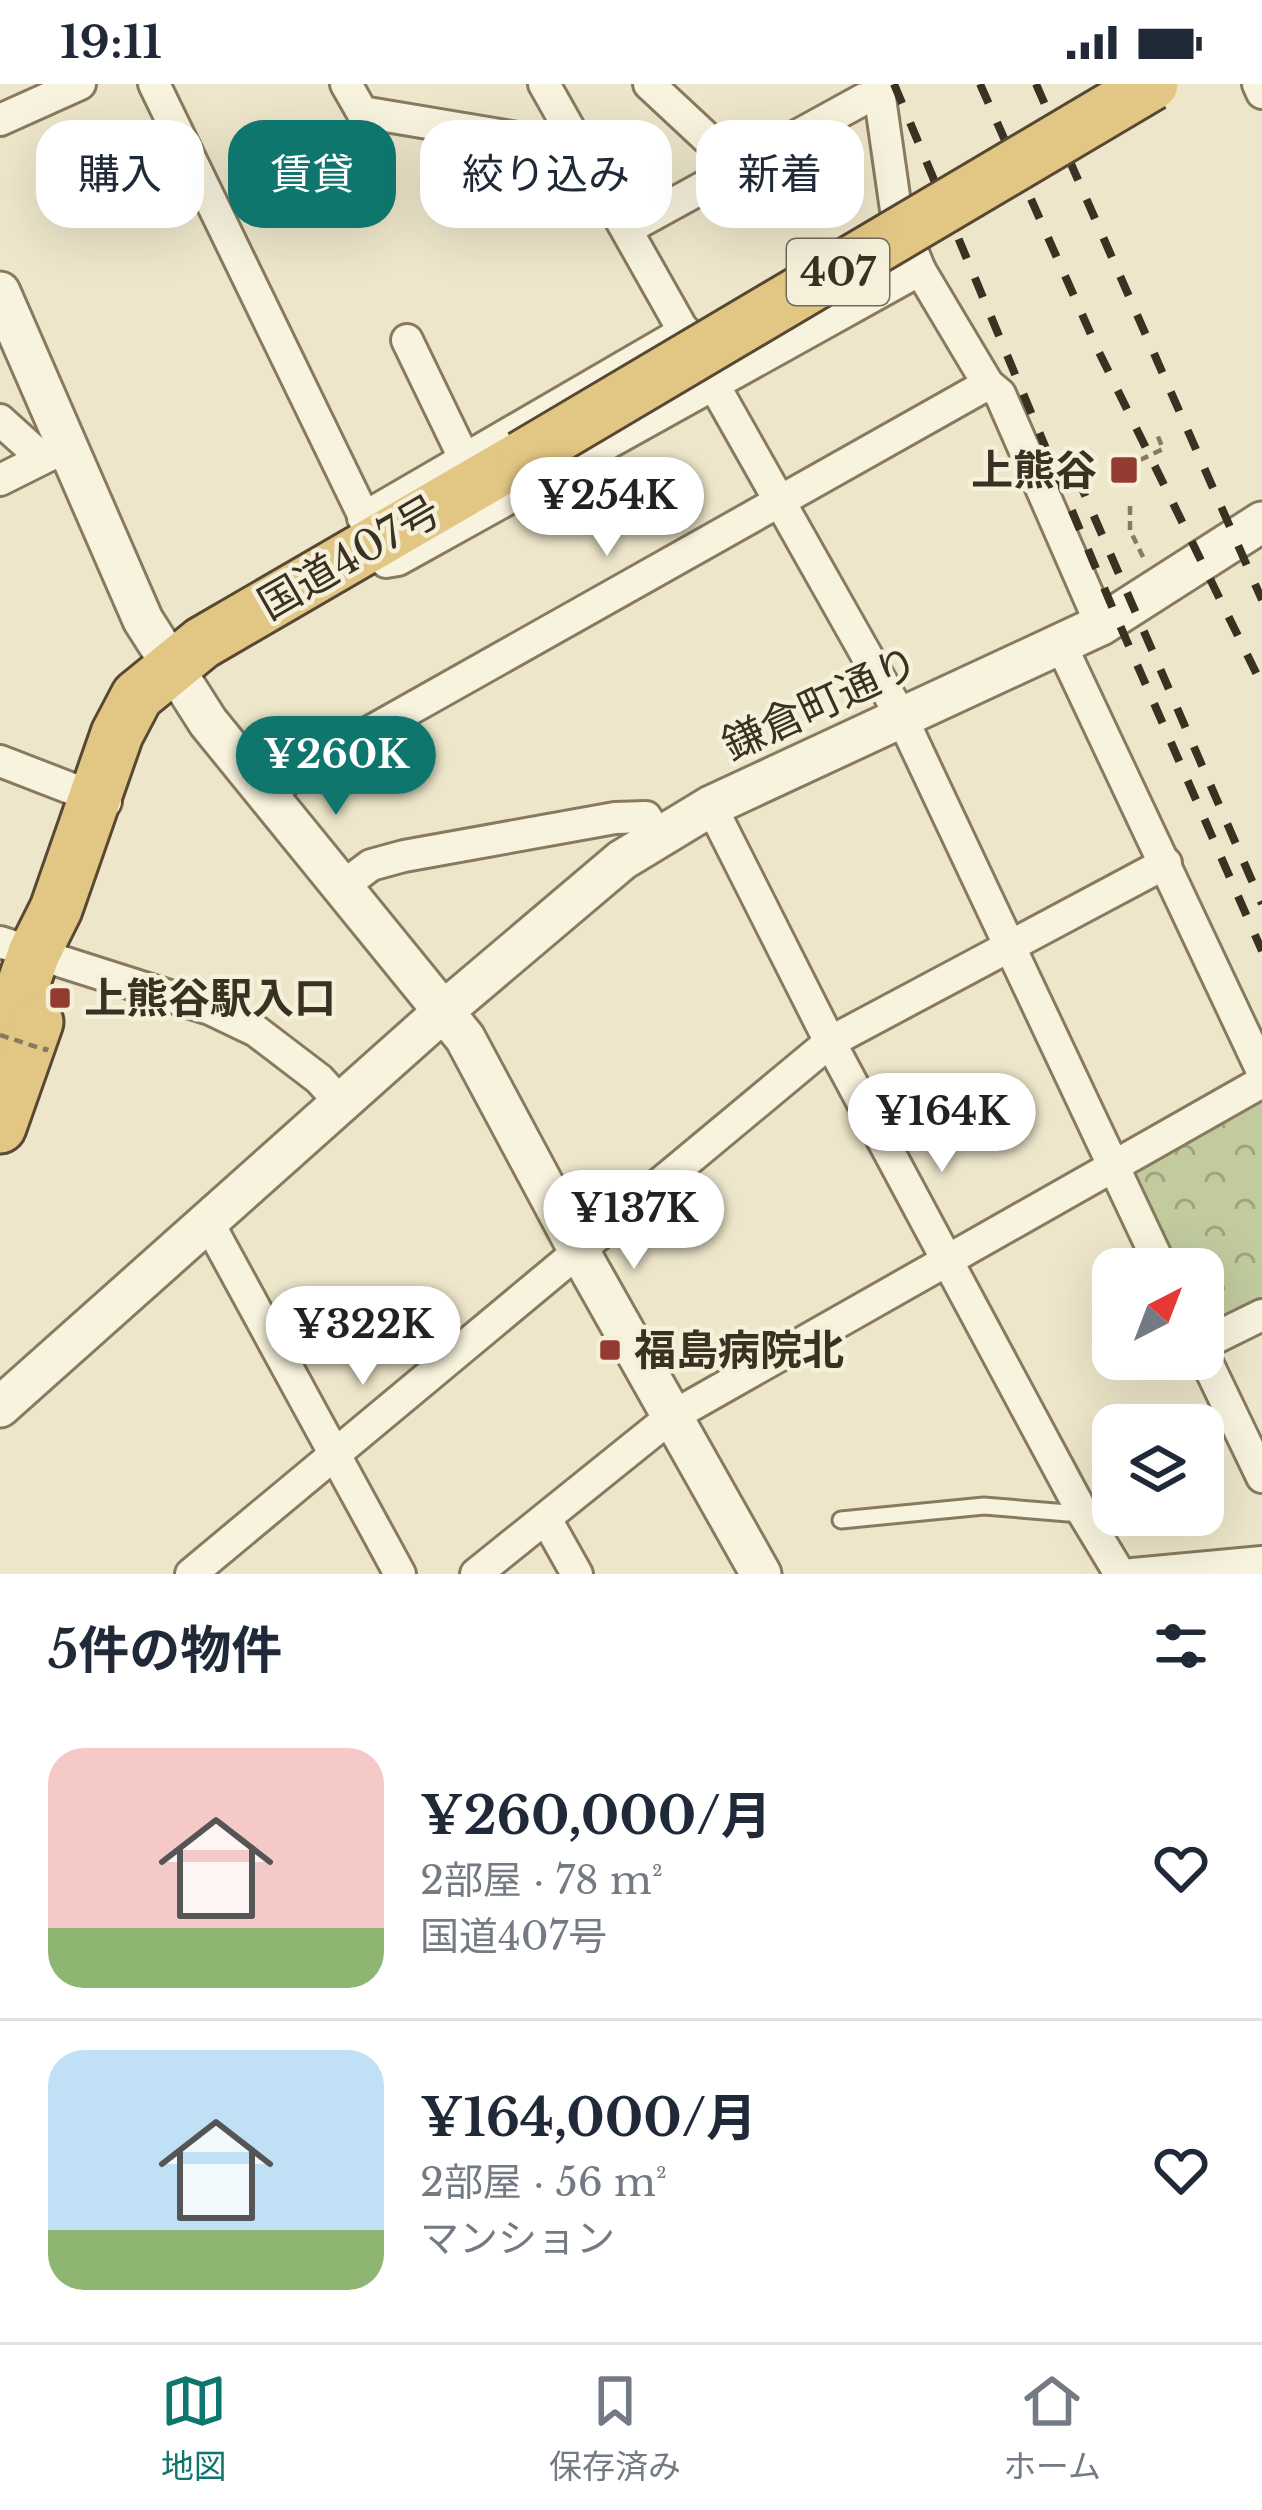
<!DOCTYPE html>
<html lang="ja">
<head>
<meta charset="utf-8">
<style>
  :root { --surface:#fff; --page:#f6f6f7; --text:#1f2937; --muted:#747a83; --line:#e0e1e3; --accent:#0f766e }
  body { margin:0; font-family:"Libre Baskerville","Noto Sans JP",serif; background:var(--page); color:var(--text); height:100vh; display:flex; flex-direction:column; font-size:45px; white-space:nowrap }
  * { box-sizing:border-box; margin:0 }
  p { font-size:39px; color:var(--muted) }
  .icon { flex:none; width:66px; height:66px; fill:none; stroke:currentColor; stroke-width:2; stroke-linecap:round; stroke-linejoin:round }
  .map { position:relative; height:1490px; overflow:hidden }
  .sheet { display:flex; flex-direction:column; background:var(--surface); flex:1 }
  .sheet>* { flex:none }
  .guide { position:absolute; left:36px; top:36px; width:1191px; height:108px; display:flex; gap:24px }
  .needle { width:78px; rotate:42deg }
  .buttons { position:absolute; left:1092px; top:1164px; display:grid; gap:24px }
  .buttons a { display:grid; place-items:center; width:132px; height:132px; border-radius:24px; background:var(--surface); box-shadow:0 12px 48px #0002; font-size:60px }
  .price { position:absolute; translate:-50% -102px; padding:0 27px; border-radius:42px; background:#fff; color:#222; font-size:39px; line-height:78px; filter:drop-shadow(0 3px 6px #0008) }
  .price::after { content:''; position:absolute; left:50%; top:72px; width:36px; height:27px; margin-left:-18px; background:inherit; clip-path:polygon(0 0,100% 0,50% 100%) }
  .price.selected { background:var(--accent); color:#fff }
  ul { padding:0; list-style:none }
  li { display:flex; align-items:center; gap:36px; height:300px; padding:0 48px }
  li+li { border-top:3px solid var(--line) }
  li span { display:grid; place-items:center; flex:none; width:336px; height:240px; border-radius:36px; color:#555 }
  li>.icon { margin-inline-start:auto }
  span .icon { width:144px; height:144px; fill:#fffc; stroke-width:1 }
  li b { font-size:51px }
  h2 { display:flex; justify-content:space-between; align-items:center; height:144px; padding:0 48px; font-size:51px }
  .chip { padding:0 42px; border-radius:36px; background:var(--surface); box-shadow:0 12px 48px #0002; font-size:42px; line-height:108px }
  .chip.selected { background:var(--accent); color:#fff }
  .status { display:flex; justify-content:space-between; align-items:center; height:84px; padding:0 60px; background:var(--surface); direction:ltr }
  .status svg { height:33px; fill:currentColor }
  .tabs { display:flex; justify-content:space-around; align-items:center; height:168px; border-top:3px solid var(--line); background:var(--surface); font-size:33px; color:var(--muted) }
  .tabs a { display:grid; justify-items:center; gap:6px }
  .tabs .selected { color:var(--accent) }
  .map>svg:first-child { display:block }
  .park { fill:url(#park-crowns) }
  .lines { fill:none; stroke-linecap:round; stroke-linejoin:round }
  .service-casing { stroke:#897a5f; stroke-width:21 }
  .minor-casing { stroke:#897a5f; stroke-width:36 }
  .tertiary-casing { stroke:#897a5f; stroke-width:45 }
  .trunk-casing { stroke:#584833; stroke-width:57 }
  .path { stroke:#897a5f; stroke-width:4.5; stroke-dasharray:9 6; stroke-linecap:butt }
  .service { stroke:#f8f3de; stroke-width:15 }
  .minor { stroke:#f8f3de; stroke-width:30 }
  .tertiary { stroke:#f8f3de; stroke-width:39 }
  .trunk { stroke:#e2c683; stroke-width:51 }
  .rail { stroke:#3b3122; stroke-width:8; stroke-dasharray:21 21; stroke-linecap:butt }
  .trunk-bridge-casing { stroke:#584833; stroke-width:57; stroke-linecap:butt }
  .path-bridge { stroke:#897a5f; stroke-width:4.5; stroke-dasharray:9 6; stroke-linecap:butt }
  .trunk-bridge { stroke:#e2c683; stroke-width:51 }
  .poi-dot { fill:#953c32; stroke:#f5f0da; stroke-width:4.5 }
  .labels { text-anchor:middle; dominant-baseline:central; stroke-width:9; stroke-linejoin:round; paint-order:stroke }
  .shield { fill:#f5f0da; stroke:#736a59; stroke-width:3 }
  .shield-label { font-size:39px; font-weight:bold; fill:#3b3122 }
  .poi-label { font-size:42px; font-weight:bold; fill:#3b3122; stroke:#f5f0da; text-anchor:start }
  .street-label { font-size:42px; fill:#3b3122; stroke:#f5f0da }
</style>
</head>
<body>
<div class="status"><b>19:11</b><svg viewBox="0 0 49 12"><path d="M0 12V9h3v3zM5 12V6h3v6zM10 12V3h3v9zM15 12V0h3v12zM26 1h20v11H26zM47 4h2v5h-2z"/></svg></div>
<div class="map">
<svg width="1262" height="1490" viewBox="0 0 1262 1490">
  <defs>
    <pattern id="park-crowns" width="20" height="18" patternUnits="userSpaceOnUse" patternTransform="scale(3)"><rect width="20" height="18" fill="#c1cb9e"/><path d="M2 6a3 3 0 1 1 6 0M12 15a3 3 0 1 1 6 0" fill="none" stroke="#9ea580"/></pattern>
  </defs>
  <rect width="100%" height="100%" fill="#ede6ca"/>
  <path class="park" d="M1262,1016v203l-57,27 -2,-61h-26l-46,-98z"/>
  <g class="lines">
    <defs>
      <path id="service" d="M841,1436l143,-14 84,7 12,-5"/>
      <g id="minor">
        <path d="M154,0l232,478 12,-2 522,-290"/>
        <path d="M346,0l16,28 203,34 13,-3"/>
        <path d="M544,0l358,634 260,551"/>
        <path d="M649,0l90,84"/>
        <path d="M878,0l18,126 24,60 68,114 12,10 101,231"/>
        <path d="M1258,0l4,9"/>
        <path d="M0,36l80,-36"/>
        <path d="M627,145l237,-130 16,-3"/>
        <path d="M407,256l57,118"/>
        <path d="M0,336l42,38"/>
        <path d="M0,396l66,-33"/>
        <path d="M363,434l322,-187"/>
        <path d="M1061,561l201,426"/>
        <path d="M0,677l106,41"/>
        <path d="M269,711l24,-20 695,-391"/>
        <path d="M711,722l119,236 250,466 40,66"/>
        <path d="M343,802l28,-21 33,-9 211,-38 31,-1 12,19"/>
        <path d="M0,858l210,67 46,22 63,48 22,24"/>
        <path d="M208,1138l192,352"/>
        <path d="M1203,1260l59,-29"/>
        <path d="M1203,1270l59,123"/>
        <path d="M546,1435l31,55"/>
        <path d="M191,1490l639,-532 336,-179"/>
        <path d="M476,1490l195,-157 591,-335"/>
        <path d="M1133,1490l129,-12"/>
      </g>
      <g id="tertiary">
        <path d="M0,208l143,328 65,102 257,316 114,213 182,323"/>
        <path d="M0,1323l445,-397 177,-150 89,-54 390,-181 161,-103"/>
      </g>
      <g id="trunk">
        <path d="M0,968l34,-99 22,-44 61,-175 20,-38 65,-53 320,-186"/>
        <path d="M0,1043l37,-105"/>
      </g>
    </defs>
    <use href="#service" class="service-casing"/>
    <use href="#minor" class="minor-casing"/>
    <use href="#tertiary" class="tertiary-casing"/>
    <use href="#trunk" class="trunk-casing"/>
    <g class="path">
      <path d="M1140,376l23,-11 -6,-15"/>
      <path d="M1130,422v24l14,29"/>
    </g>
    <use href="#service" class="service"/>
    <use href="#minor" class="minor"/>
    <use href="#tertiary" class="tertiary"/>
    <use href="#trunk" class="trunk"/>
    <g class="rail">
      <path d="M894,0l221,530 147,337"/>
      <path d="M980,0l117,264 165,337"/>
      <path d="M1036,0l226,516"/>
      <path d="M1077,393l185,427"/>
    </g>
    <defs>
      <path id="trunk-bridge" d="M522,373l630,-373"/>
    </defs>
    <use href="#trunk-bridge" class="trunk-bridge-casing"/>
    <path class="path-bridge" d="M0,951l46,15 1,-3"/>
    <use href="#trunk-bridge" class="trunk-bridge"/>
  </g>
  <g class="poi-dot">
    <rect x="1109" y="371" width="30" height="30" rx="6"/>
    <rect x="48" y="902" width="24" height="24" rx="6"/>
    <rect x="598" y="1254" width="24" height="24" rx="6"/>
  </g>
  <g class="labels">
    <rect class="shield" x="787" y="155" width="102" height="66" rx="9"/>
    <g class="shield-label">
      <text x="838" y="188">407</text>
    </g>
    <g class="poi-label">
      <text x="1097" y="386" text-anchor="end">上熊谷</text>
      <text x="84" y="914">上熊谷駅入口</text>
      <text x="634" y="1266">福島病院北</text>
    </g>
    <g class="street-label">
      <text transform="translate(349 473) rotate(-30)">国道407号</text>
      <text transform="translate(820 619) rotate(-25)">鎌倉町通り</text>
    </g>
  </g>
</svg>
<div class="buttons">
<a><svg class="needle" viewBox="-14 -14 28 28"><path d="M0-13l5 13h-10z" fill="#e53935"/><path d="M0 13l5-13h-10z" fill="#747a83"/></svg></a>
<a><svg class="icon" aria-label="layers" viewBox="0 0 24 24"><path d="M12 4l9 5-9 5-9-5zM3 14l9 5 9-5"/></svg></a>
</div>
<b class="price" style="left:607px;top:475px">¥254K</b>
<b class="price selected" style="left:336px;top:734px">¥260K</b>
<b class="price" style="left:942px;top:1091px">¥164K</b>
<b class="price" style="left:634px;top:1188px">¥137K</b>
<b class="price" style="left:363px;top:1304px">¥322K</b>
<div class="guide">
<a class="chip">購入</a>
<a class="chip selected">賃貸</a>
<a class="chip">絞り込み</a>
<a class="chip">新着</a>
</div>
</div>
<section class="sheet">
<h2>5件の物件<svg class="icon" aria-label="filters" viewBox="0 0 24 24"><path d="M4 7h16M4 17h16"/><circle cx="9" cy="7" r="2"/><circle cx="15" cy="17" r="2"/></svg></h2>
<ul>
<li><span style="background:linear-gradient(#f6c9c9 75%,#8fb573 0)"><svg class="icon" aria-label="home" viewBox="0 0 24 24"><path d="M3 11l9-7 9 7M6 9v11h12V9"/></svg></span><div><b>¥260,000/月</b><p>2部屋 · 78 m²</p><p>国道407号</p></div><svg class="icon" aria-label="heart" viewBox="0 0 24 24"><path d="M12 20l-8-8c-3-5 5-10 8-4 3-6 11-1 8 4z"/></svg></li>
<li><span style="background:linear-gradient(#bfe0f5 75%,#8fb573 0)"><svg class="icon" aria-label="home" viewBox="0 0 24 24"><path d="M3 11l9-7 9 7M6 9v11h12V9"/></svg></span><div><b>¥164,000/月</b><p>2部屋 · 56 m²</p><p>マンション</p></div><svg class="icon" aria-label="heart" viewBox="0 0 24 24"><path d="M12 20l-8-8c-3-5 5-10 8-4 3-6 11-1 8 4z"/></svg></li>
</ul>
</section>
<nav class="tabs">
<a class="selected"><svg class="icon" aria-label="map" viewBox="0 0 24 24"><path d="M3 6l6-2 6 2 6-2v14l-6 2-6-2-6 2zM9 4v14M15 6v14"/></svg>地図</a>
<a><svg class="icon" aria-label="saved" viewBox="0 0 24 24"><path d="M7 4h10v16l-5-4-5 4z"/></svg>保存済み</a>
<a><svg class="icon" aria-label="home" viewBox="0 0 24 24"><path d="M3 11l9-7 9 7M6 9v11h12V9"/></svg>ホーム</a>
</nav>
</body>
</html>
